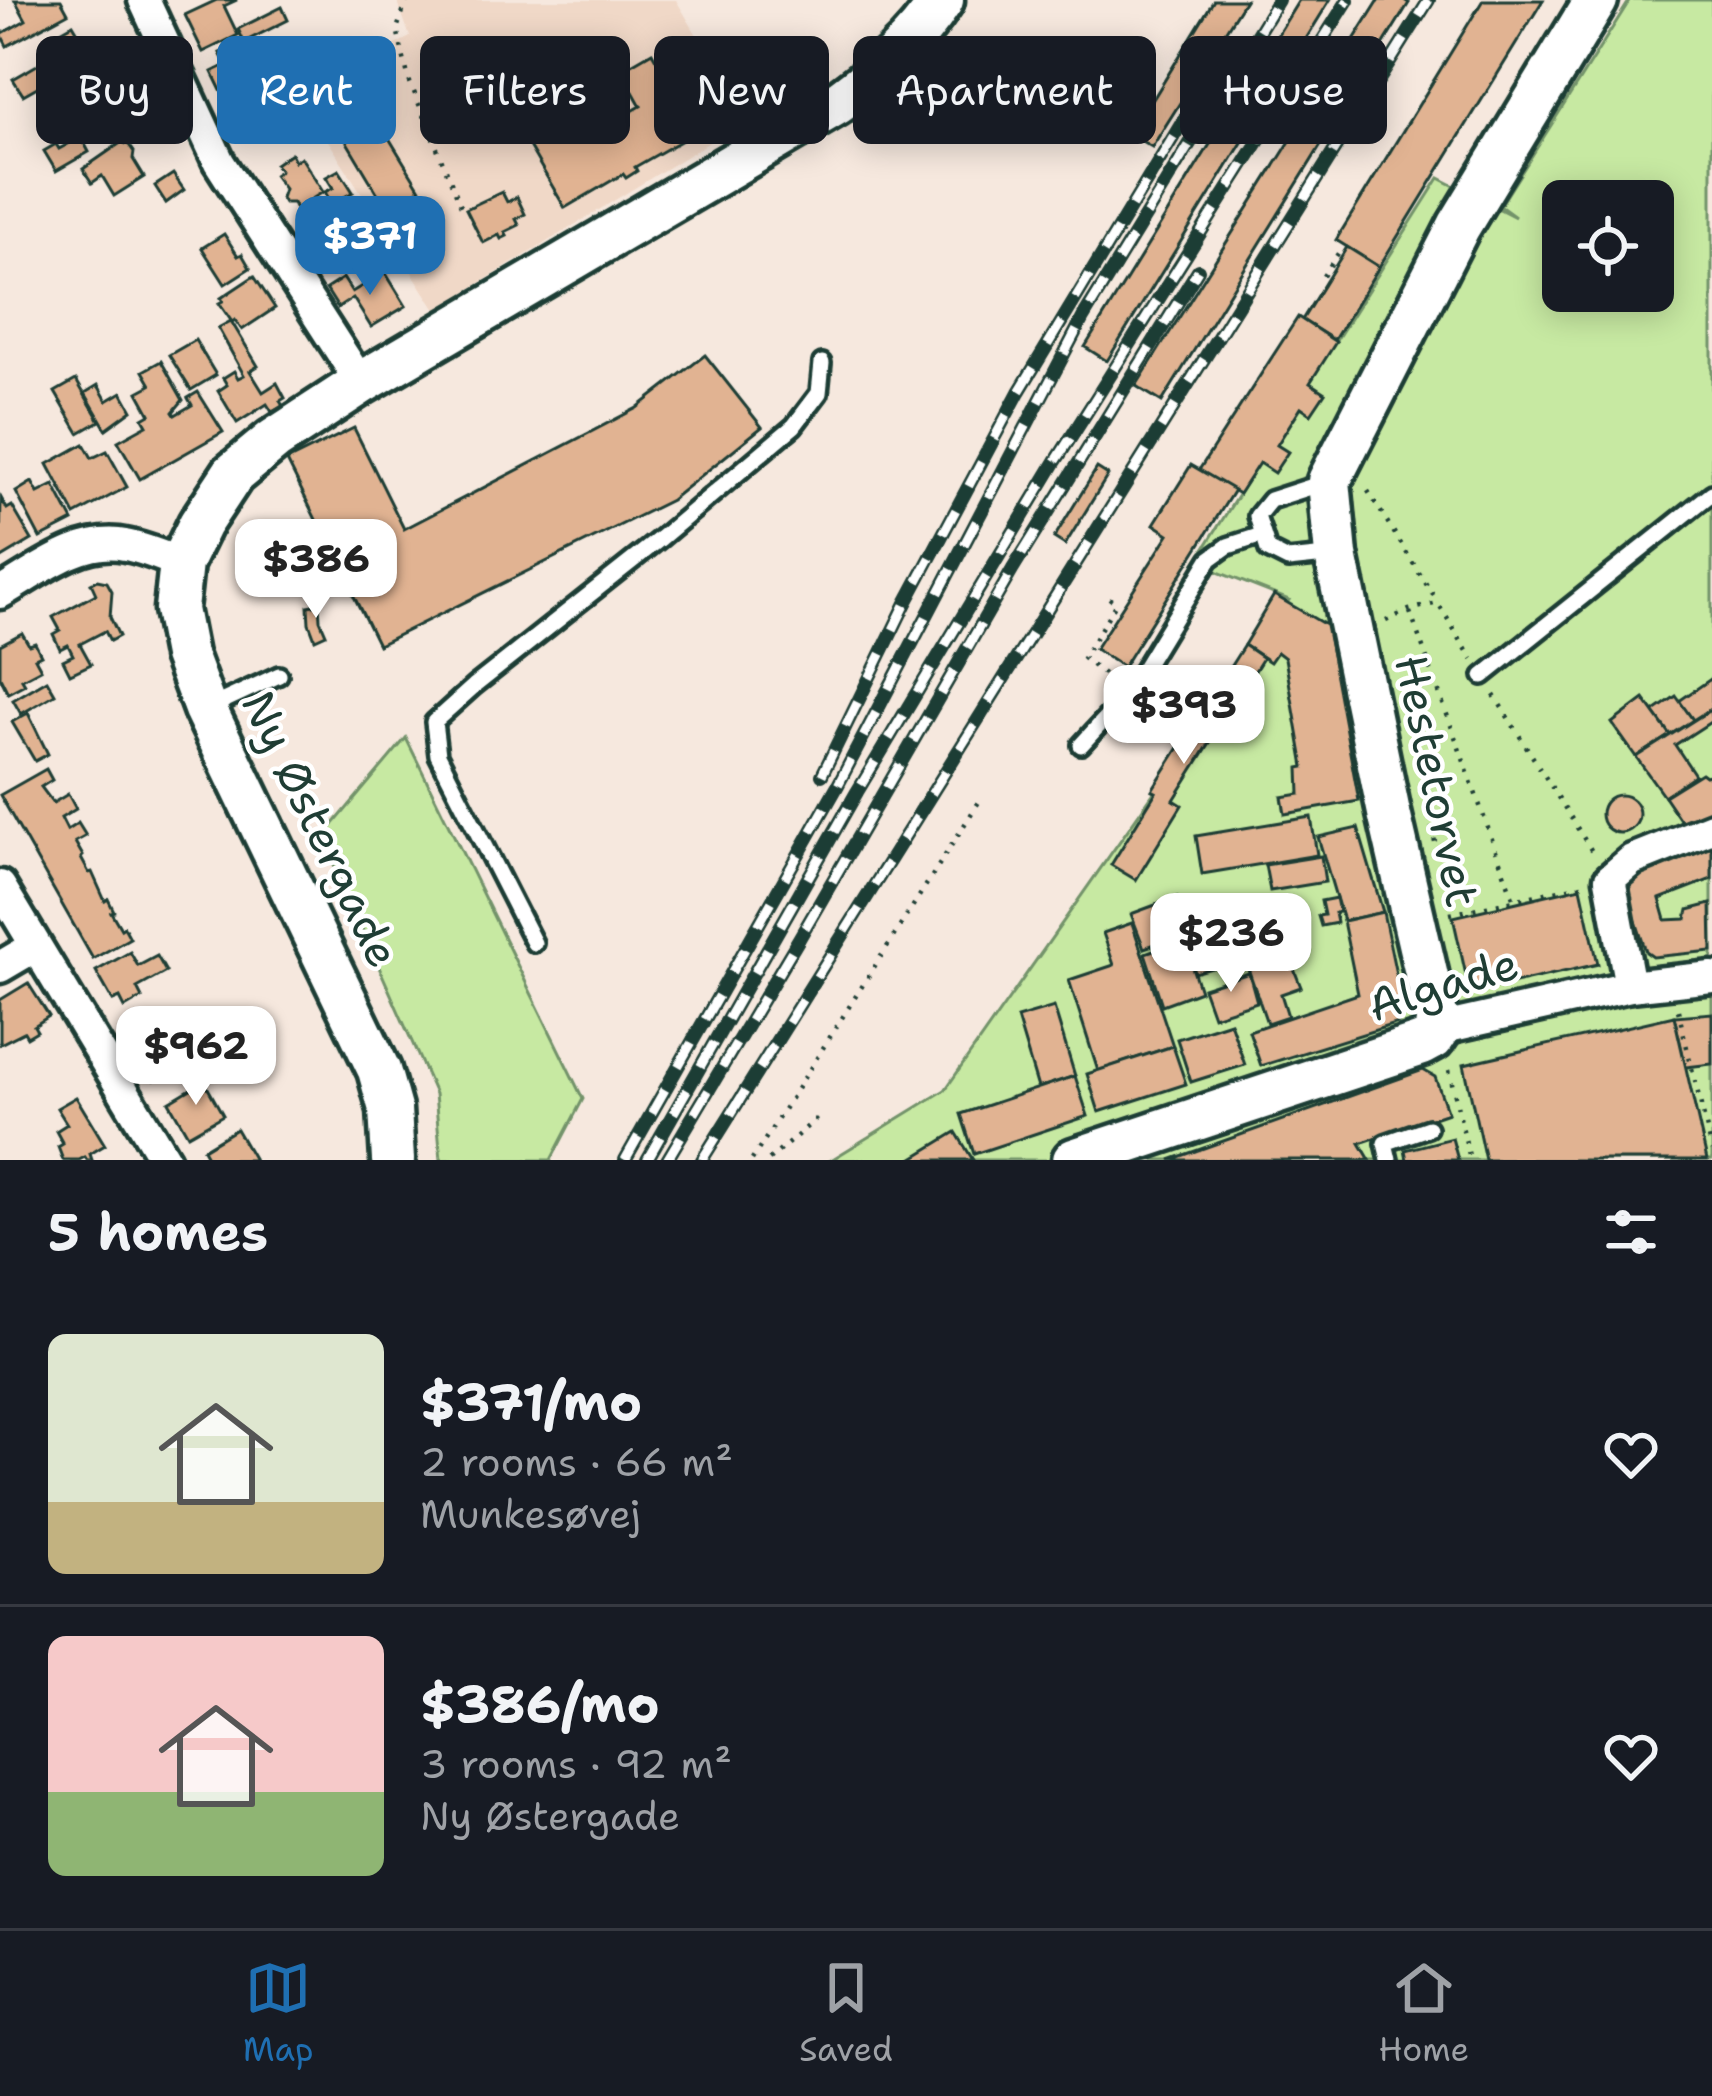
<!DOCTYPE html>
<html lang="en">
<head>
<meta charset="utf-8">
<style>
  :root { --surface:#171b24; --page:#20242c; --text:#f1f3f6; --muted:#9ea1a6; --line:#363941; --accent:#1f6fb2 }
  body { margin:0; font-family:"Shantell Sans",sans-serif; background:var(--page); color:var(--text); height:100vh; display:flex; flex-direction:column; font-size:45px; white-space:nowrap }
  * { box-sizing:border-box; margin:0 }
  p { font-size:39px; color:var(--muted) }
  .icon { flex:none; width:66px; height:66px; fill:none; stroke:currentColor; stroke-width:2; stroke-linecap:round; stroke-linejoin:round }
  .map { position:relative; height:1160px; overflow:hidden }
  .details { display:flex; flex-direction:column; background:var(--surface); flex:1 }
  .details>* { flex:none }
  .guide { position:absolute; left:36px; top:36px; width:1641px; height:108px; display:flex; gap:24px }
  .controls { position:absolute; left:1542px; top:180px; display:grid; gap:24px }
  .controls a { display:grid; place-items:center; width:132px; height:132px; border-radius:18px; background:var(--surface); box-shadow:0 6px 30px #0003; font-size:60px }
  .price { position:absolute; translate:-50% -102px; padding:0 27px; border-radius:24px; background:#fff; color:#222; font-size:39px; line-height:78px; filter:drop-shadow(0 3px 6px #0008) }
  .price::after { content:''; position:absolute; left:50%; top:72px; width:36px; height:27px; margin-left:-18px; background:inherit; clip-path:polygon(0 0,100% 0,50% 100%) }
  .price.active { background:var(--accent); color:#fff }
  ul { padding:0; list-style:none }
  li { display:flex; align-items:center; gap:36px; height:300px; padding:0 48px }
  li+li { border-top:3px solid var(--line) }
  li span { display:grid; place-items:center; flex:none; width:336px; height:240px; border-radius:18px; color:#555 }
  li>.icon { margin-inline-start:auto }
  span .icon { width:144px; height:144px; fill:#fffc; stroke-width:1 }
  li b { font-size:51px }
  h2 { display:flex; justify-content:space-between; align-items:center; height:144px; padding:0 48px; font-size:51px }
  .tag { padding:0 42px; border-radius:18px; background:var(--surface); box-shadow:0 6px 30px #0003; font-size:42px; line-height:108px }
  .tag.active { background:var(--accent); color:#fff }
  .tab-bar { display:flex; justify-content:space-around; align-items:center; height:168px; border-top:3px solid var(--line); background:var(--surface); font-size:33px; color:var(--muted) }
  .tab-bar a { display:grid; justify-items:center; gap:6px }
  .tab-bar .active { color:var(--accent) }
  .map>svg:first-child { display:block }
  .built { fill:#f0d8c7 }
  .green { fill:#c7e9a2; stroke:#73936b; stroke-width:3; fill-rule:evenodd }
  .building { fill:#e1b392; stroke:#1f3d34; stroke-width:3 }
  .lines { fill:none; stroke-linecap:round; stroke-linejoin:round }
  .lane-casing { stroke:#1f3d34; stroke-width:24 }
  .street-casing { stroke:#1f3d34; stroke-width:39 }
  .secondary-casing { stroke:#1f3d34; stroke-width:51 }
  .path { stroke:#1f3d34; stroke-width:4.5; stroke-dasharray:3 9; stroke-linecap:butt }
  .lane { stroke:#fff; stroke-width:15 }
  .street { stroke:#fff; stroke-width:30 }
  .secondary { stroke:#fff; stroke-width:42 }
  .rail-casing { stroke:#1f3d34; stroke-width:14 }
  .rail { stroke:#fff; stroke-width:9; stroke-dasharray:27; stroke-linecap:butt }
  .labels { text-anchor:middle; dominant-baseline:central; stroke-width:9; stroke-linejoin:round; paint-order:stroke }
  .street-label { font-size:45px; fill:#1f3d34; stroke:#fff }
</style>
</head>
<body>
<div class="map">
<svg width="1712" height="1160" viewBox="0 0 1712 1160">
  <rect width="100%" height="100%" fill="#f6e8de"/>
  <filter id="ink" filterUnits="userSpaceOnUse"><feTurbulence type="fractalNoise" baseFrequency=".00833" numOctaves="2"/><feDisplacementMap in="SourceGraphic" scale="24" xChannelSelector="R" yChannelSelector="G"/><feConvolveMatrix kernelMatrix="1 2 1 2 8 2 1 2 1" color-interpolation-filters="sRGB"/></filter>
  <g filter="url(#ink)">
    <path class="built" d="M397,0h279l71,119 -311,191 -137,-215 111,-58z"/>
    <g class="green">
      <path d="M1630,0h82v1160h-881l114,-70 344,-490 -94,-37 244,-385 76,39 -15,-11zM1563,201h90v90h-90z"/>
      <path d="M406,738l177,361 -32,61h-110l-6,-66 -113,-256z"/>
    </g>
    <g class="building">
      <path d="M15,0h46l7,13 -61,33 -6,-12 25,-14z"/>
      <path d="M217,0h20l-13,6 14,29 -35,17 -18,-37z"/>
      <path d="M1214,0h31l-93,147 -21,-12z"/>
      <path d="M1299,0h31l-223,361 -22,-14z"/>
      <path d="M1379,0h25l5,3 -247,399 -26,-16z"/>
      <path d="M1483,0h60l-164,267 -43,-27z"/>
      <path d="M282,7l6,13 -44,22 -6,-13z"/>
      <path d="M73,24l19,32 -69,39 -10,-16 38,-22 -8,-16z"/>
      <path d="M238,45l25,50 36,-23 6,9 -11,6 2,3 -43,27 -6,-14 -16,8 -19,-39 14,-7 -6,-12z"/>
      <path d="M652,52l20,36 10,-6 25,44 -72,41 2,4 -11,7 -3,-4 -58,34 -46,-79 39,-22 20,35 63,-36 -20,-36z"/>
      <path d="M362,62l27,44 -14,9 45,74 -33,20 -49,-82 12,-8 -4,-6 -10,5 -18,-30z"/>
      <path d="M108,83l22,36 -35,21 -21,-35 2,-2 -3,-5 17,-9 2,4z"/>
      <path d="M81,137l8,15 -33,19 -12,-20 12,-7 3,5z"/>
      <path d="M122,142l7,3 5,7 -1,7 11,18 -30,19 -12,-20 -10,7 -9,-14z"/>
      <path d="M291,153l4,8 6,-4 22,35 -27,17 -3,-6h-9l-3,-5 3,-9 -10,-14 6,-4 -5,-7z"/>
      <path d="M339,170l14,22 -21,12 -7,-12 8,-4 -7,-11z"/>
      <path d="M173,174l11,16 -18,13 -11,-17z"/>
      <path d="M502,192l5,10 10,-5 8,17 -9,5 3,6 -14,7 2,4 -6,3 -2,-4 -16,8 -17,-34z"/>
      <path d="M224,234l14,22 4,-2 8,14 -25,16 -23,-36z"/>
      <path d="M1347,247l32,20 -45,73 -32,-20z"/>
      <path d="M385,272l21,34 -35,21 -18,-29 -15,10 -12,-19 17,-11 9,14z"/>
      <path d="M254,276l21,32 -33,22 -7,-10 -3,2 -13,-19 4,-2 -2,-3z"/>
      <path d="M1298,317l38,25 -26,41 15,10 -14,21 -10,-7 -24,38 11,7 -14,21 -15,-10 -20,31 -40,-24z"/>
      <path d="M231,321l27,45 -8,5 13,21 14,-9 8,15 -5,3 3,5 -11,6 -5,-8 -30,19 -19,-32 9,-6 -4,-7 11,-7 4,7 6,-3 -26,-47z"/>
      <path d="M195,340l21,35 -25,15 -22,-35z"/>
      <path d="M705,355l57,72 -91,73 -293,145 -91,-184 67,-33 50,101 233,-121z"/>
      <path d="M161,361l22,39 -10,12 2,3 17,-10 -4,-7 10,-6 25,40 -83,47 -22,-38 29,-16 -4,-7 7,-4 -12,-22 13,-7 -8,-14z"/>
      <path d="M76,380l24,41 -21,12 -24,-41z"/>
      <path d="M98,385l9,16 15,-9 10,18 -26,19 -21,-36z"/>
      <path d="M84,444l8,14 15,-7 20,36 -52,28 -27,-51z"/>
      <path d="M1191,465l43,25 -111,177 -28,-18 74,-115 -15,-10z"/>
      <path d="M1097,468l11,7 -43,70 -11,-7z"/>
      <path d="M32,482l6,11 16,-8 19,36 -33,17 -24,-46z"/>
      <path d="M1,498l6,11 5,-3 20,34 -32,19z"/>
      <path d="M97,580l10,2 5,9 -2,26 9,19 -9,5 -5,-10 -25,13 11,20 -21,10 -7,-14 10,-5 -5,-10 -8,4 -7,-15 7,-4 -7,-13 43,-23 -5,-11z"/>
      <path d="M1274,595l55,32 4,7 -4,5 30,162 -74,13 -3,-17 18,-3 -1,-26 5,-1 -19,-109 -8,-6 -7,10 -26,-17z"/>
      <path d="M319,604l1,16 6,14 -11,5 -6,-16 -1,-17z"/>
      <path d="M22,633l7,12 6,-2 6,12 -6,3 6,11 -19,10 3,5 -17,9 -8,-16v-32z"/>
      <path d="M1244,645l19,13 -89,142 8,5 -46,75 -25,-15 45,-73 -4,-2z"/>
      <path d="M1712,678v30l-19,12 -14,-19z"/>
      <path d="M47,680l8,14 -34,20 -8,-14z"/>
      <path d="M1676,696l17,24 -23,15 -17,-23z"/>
      <path d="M1644,699l26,36 -34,22 -24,-34z"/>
      <path d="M1710,710l2,11 -37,24 20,30 -31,21 -28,-39z"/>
      <path d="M28,713l20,41 -13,7 -23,-39z"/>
      <path d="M46,769l6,11 -11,7 12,16 15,-9 8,15 -15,9 6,12 11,-7 8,13 -11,6 8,14 -2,2 8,15 3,-1 13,29 3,-2 6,12 -3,1 10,17 3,-2 6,11 -37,21 -93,-164z"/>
      <path d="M1701,773l4,3 7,-2v44l-27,9 -21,-31z"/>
      <circle cx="1620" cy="814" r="19"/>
      <path d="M1311,817l6,38 -115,19 -6,-38z"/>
      <path d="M1358,828l25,84 -40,9 -25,-84z"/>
      <path d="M1712,842v37l-52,20 6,21 20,-1 2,-9 23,-6 1,47 -59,6 -7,-5 -22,-68 3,-9z"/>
      <path d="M1321,856l4,26 -55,9 -5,-26z"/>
      <path d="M1581,887l17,77 -128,29 -17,-76z"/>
      <path d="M1177,897l10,36 -43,15 -13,-34z"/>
      <path d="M1336,898l3,14 -4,1 2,10 -16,3 -3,-10 6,-1 -3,-14z"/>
      <path d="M1383,912l21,101 -6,10 -137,43 -12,-35 109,-37 -15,-73z"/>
      <path d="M1255,921l8,32 -68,20 -9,-33z"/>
      <path d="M1132,923l41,123 -75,25 -29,-91 45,-15 -11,-32z"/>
      <path d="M1281,936l20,51 -20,7 7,22 -21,7 -22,-63 20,-6 -3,-13z"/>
      <path d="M1183,940l17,51 -38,14 -17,-52z"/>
      <path d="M130,952l8,14 19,-10 9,16 -29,16 5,10 -17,10 -5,-10 -7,3 -17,-30z"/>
      <path d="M1249,973l8,29 -44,14 -10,-28z"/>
      <path d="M28,983l21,33 -15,10 3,5 -10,6 -3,-5 -24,12v-44z"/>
      <path d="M1054,1007l21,69 -37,12 -21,-70z"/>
      <path d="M1712,1013v51l-26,3 -12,-51z"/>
      <path d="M1674,1016l33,144h-222l-21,-96z"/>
      <path d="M1230,1022l15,43 -54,17 -14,-43z"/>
      <path d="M171,1026l19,34 -12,6 2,3 -10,7 -2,-4 -14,8 -19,-33z"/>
      <path d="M214,1045l8,14 -33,17 -3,-7 7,-4 -4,-7z"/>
      <path d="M1173,1046l13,38 -87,28 -12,-38z"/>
      <path d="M1423,1070l12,7 13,36 -88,30 10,17h-200z"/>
      <path d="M1075,1076l13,40 -114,38 -13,-40z"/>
      <path d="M204,1081l19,34 -35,20 -19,-33z"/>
      <path d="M76,1097l29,48 -15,9 2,6h-5l-2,-3 -6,3h-16l-5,-13 5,-3 -7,-13 11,-7 -10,-16z"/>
      <path d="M236,1129l18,31h-45l-6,-11z"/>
      <path d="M956,1132l17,28h-63z"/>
      <path d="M1452,1138l6,22h-51l-2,-10z"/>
    </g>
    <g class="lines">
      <defs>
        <g id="lane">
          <path d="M1326,482l-56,18 -13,16 11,34 20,10 47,-5"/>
          <path d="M1483,676l229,-183"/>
          <path d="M208,708l71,-33"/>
          <path d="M1081,745l47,-51 82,-135 18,-13 34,-11"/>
          <path d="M534,943l-96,-188 -4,-33 40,-36 187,-148 133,-112 25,-33 3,-30"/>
          <path d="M1389,1160l-4,-17 43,-15"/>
        </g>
        <g id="street">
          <path d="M144,0l75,162 142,221"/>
          <path d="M0,593c37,-21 81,-57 125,-48 19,3 38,12 56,18"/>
          <path d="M0,886l165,274"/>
          <path d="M0,967l34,-20"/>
          <path d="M1630,986l-20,-107 22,-19 80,-32"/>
          <path d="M1439,1029l191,-43 82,-9"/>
        </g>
        <g id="secondary">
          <path d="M393,1160l-3,-51 -11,-39 -174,-361 -20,-54 -9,-46 5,-46 19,-39 33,-50 41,-34 87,-57 475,-279c41,-30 79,-61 106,-104"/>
          <path d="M1074,1160l348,-116 11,-6 6,-9 -50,-216 -53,-258 -7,-74 130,-255 137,-226"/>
        </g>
      </defs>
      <use href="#lane" class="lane-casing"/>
      <use href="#street" class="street-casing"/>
      <use href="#secondary" class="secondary-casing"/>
      <g class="path">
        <path d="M407,0l-10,29 12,51 52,126"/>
        <path d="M1323,276l16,-24"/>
        <path d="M1368,491l70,112"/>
        <path d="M1109,598l7,5 -33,55 27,21"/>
        <path d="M1410,612l104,288"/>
        <path d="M1386,621l23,-11 29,-7 34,56"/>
        <path d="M1494,695l99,158"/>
        <path d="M1414,745l23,106"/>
        <path d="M1450,914l132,-29"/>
        <path d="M1678,1010l34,141"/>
        <path d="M1449,1070l21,90"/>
        <path d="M752,1160l230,-363"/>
        <path d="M769,1160l54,-47"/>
      </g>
      <use href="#lane" class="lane"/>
      <use href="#street" class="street"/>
      <use href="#secondary" class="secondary"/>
      <defs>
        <g id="rail">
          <path d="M822,775l84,-172 113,-211 212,-350"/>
          <path d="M625,1160l213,-375 245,-467 195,-318"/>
          <path d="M647,1160l210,-368 199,-331 292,-461"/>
          <path d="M667,1160l133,-223 213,-368 185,-299"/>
          <path d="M702,1160l727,-1160"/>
        </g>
      </defs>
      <use href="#rail" class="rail-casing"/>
      <use href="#rail" class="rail"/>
    </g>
  </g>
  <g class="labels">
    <g class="street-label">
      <text transform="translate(1437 781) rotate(78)">Hestetorvet</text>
      <text transform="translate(321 829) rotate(64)">Ny Østergade</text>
      <text transform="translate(1443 984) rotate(-17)">Algade</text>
    </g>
  </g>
</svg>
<div class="controls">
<a><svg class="icon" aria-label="locate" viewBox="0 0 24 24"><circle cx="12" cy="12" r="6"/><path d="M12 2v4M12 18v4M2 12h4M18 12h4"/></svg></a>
</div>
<b class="price active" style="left:370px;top:298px">$371</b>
<b class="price" style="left:316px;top:621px">$386</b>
<b class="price" style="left:1184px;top:767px">$393</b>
<b class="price" style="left:1231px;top:995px">$236</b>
<b class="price" style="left:196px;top:1108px">$962</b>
<div class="guide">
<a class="tag">Buy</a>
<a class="tag active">Rent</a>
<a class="tag">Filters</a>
<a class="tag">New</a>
<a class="tag">Apartment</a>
<a class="tag">House</a>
</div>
</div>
<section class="details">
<h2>5 homes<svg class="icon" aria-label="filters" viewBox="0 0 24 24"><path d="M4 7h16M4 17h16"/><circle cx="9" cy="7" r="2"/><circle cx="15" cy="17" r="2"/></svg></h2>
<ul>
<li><span style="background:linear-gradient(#dfe7d0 70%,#c2b280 0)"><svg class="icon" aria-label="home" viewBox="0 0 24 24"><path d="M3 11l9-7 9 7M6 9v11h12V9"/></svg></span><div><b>$371/mo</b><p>2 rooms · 66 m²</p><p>Munkesøvej</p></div><svg class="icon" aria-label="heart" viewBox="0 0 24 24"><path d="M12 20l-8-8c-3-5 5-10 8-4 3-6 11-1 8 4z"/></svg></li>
<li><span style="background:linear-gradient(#f6c9c9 65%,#8fb573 0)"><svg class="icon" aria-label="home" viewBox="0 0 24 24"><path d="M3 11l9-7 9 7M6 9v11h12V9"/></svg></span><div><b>$386/mo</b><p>3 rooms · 92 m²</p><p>Ny Østergade</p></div><svg class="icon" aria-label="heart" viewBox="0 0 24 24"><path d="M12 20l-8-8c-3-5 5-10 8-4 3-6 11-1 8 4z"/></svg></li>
</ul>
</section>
<nav class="tab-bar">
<a class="active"><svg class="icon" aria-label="map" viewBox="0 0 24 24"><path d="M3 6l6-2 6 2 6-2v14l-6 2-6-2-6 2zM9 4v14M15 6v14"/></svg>Map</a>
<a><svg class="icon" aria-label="saved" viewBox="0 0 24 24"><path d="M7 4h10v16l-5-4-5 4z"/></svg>Saved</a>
<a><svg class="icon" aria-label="home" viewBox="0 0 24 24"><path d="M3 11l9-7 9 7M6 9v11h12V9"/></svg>Home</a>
</nav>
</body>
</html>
